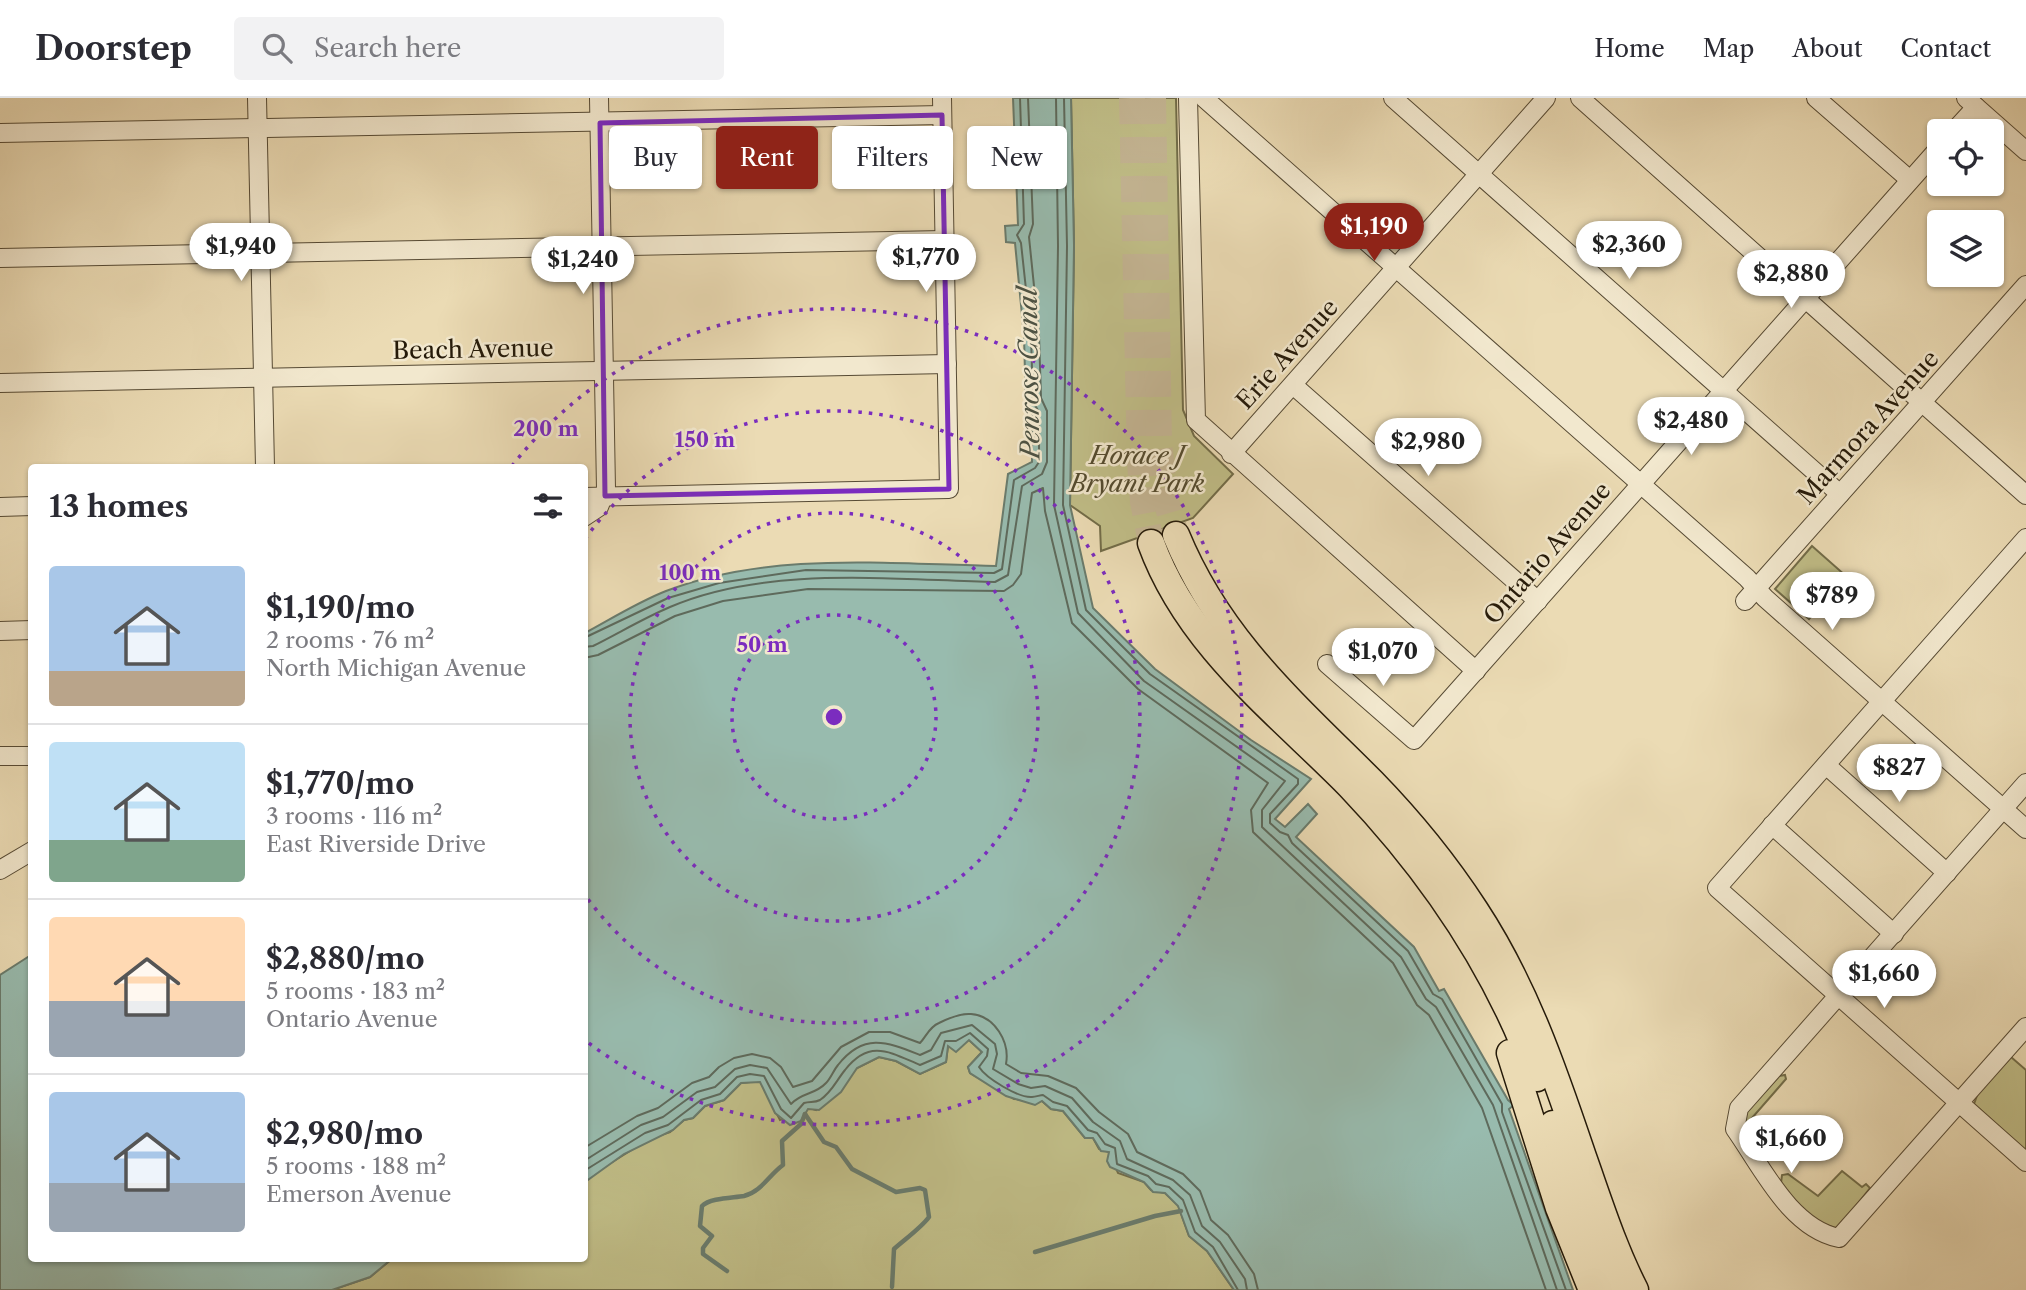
<!DOCTYPE html>
<html lang="en">
<head>
<meta charset="utf-8">
<style>
  :root { --surface:#fff; --page:#f2f2f3; --text:#2b2b33; --muted:#7c7c81; --line:#e1e1e2; --accent:#8f2418 }
  body { margin:0; font-family:"Libre Caslon Text",serif; background:var(--page); color:var(--text); height:100vh; display:flex; flex-direction:column; font-size:26px; white-space:nowrap }
  * { box-sizing:border-box; margin:0 }
  p { font-size:23px; color:var(--muted) }
  .icon { flex:none; width:38px; height:38px; fill:none; stroke:currentColor; stroke-width:2; stroke-linecap:round; stroke-linejoin:round }
  .map { position:relative; flex:1; overflow:hidden }
  .sheet { position:absolute; left:28px; top:366px; width:560px; height:798px; display:flex; flex-direction:column; background:var(--surface); border-radius:7px; box-shadow:0 2px 5px #0004 }
  .sheet>* { flex:none }
  .guide { position:absolute; left:609px; top:28px; width:665px; height:63px; display:flex; gap:14px }
  .buttons { position:absolute; left:1927px; top:21px; display:grid; gap:14px }
  .buttons a { display:grid; place-items:center; width:77px; height:77px; border-radius:7px; background:var(--surface); box-shadow:0 2px 5px #0004; font-size:35px }
  .price { position:absolute; translate:-50% -60px; padding:0 16px; border-radius:24px; background:#fff; color:#222; font-size:23px; line-height:46px; filter:drop-shadow(0 2px 4px #0008) }
  .price::after { content:''; position:absolute; left:50%; top:42px; width:21px; height:16px; margin-left:-10px; background:inherit; clip-path:polygon(0 0,100% 0,50% 100%) }
  .price.current { background:var(--accent); color:#fff }
  ul { padding:0; list-style:none }
  li { display:flex; align-items:center; gap:21px; height:175px; padding:0 21px }
  li+li { border-top:2px solid var(--line) }
  li span { display:grid; place-items:center; flex:none; width:196px; height:140px; border-radius:7px; color:#555 }
  li>.icon { margin-inline-start:auto }
  span .icon { width:84px; height:84px; fill:#fffc; stroke-width:1 }
  li b { font-size:30px }
  h2 { display:flex; justify-content:space-between; align-items:center; height:84px; padding:0 21px; font-size:30px }
  .pill { padding:0 24px; border-radius:7px; background:var(--surface); box-shadow:0 2px 5px #0004; font-size:24px; line-height:63px }
  .pill.current { background:var(--accent); color:#fff }
  header { display:flex; align-items:center; gap:42px; box-sizing:border-box; height:98px; padding:0 35px; background:var(--surface); border-bottom:2px solid var(--line) }
  header strong { font-size:33px }
  nav { display:flex; gap:38px; margin-inline-start:auto; font-size:24px }
  .search { width:490px; height:63px; background:var(--page); display:flex; align-items:center; gap:18px; box-sizing:border-box; padding:0 24px; border-radius:7px; color:var(--muted); font-size:26px }
  .map>svg:first-child { display:block }
  .green { fill:#c0bd87; stroke:#726c48; stroke-width:2 }
  .water { fill:#98bbae; stroke:#6a7b6c; stroke-width:2 }
  .lines { fill:none; stroke-linecap:round; stroke-linejoin:round }
  .shore { stroke:#5e6a5c; stroke-width:2 }
  .stream { stroke:#6a7b6c; stroke-width:4.5 }
  .highway-tunnel { stroke:#c3b492; stroke-width:26; stroke-dasharray:26 13; stroke-linecap:butt }
  .minor-casing { stroke:#564a34; stroke-width:20 }
  .highway-casing { stroke:#251a09; stroke-width:29 }
  .minor { stroke:#f2e8ce; stroke-width:18 }
  .highway { stroke:#ebdbb4; stroke-width:26 }
  .marked { fill:none; stroke:#7b2cbf; stroke-width:5; stroke-linejoin:round }
  .ring { fill:none; stroke:#7b2cbf; stroke-width:3.5; stroke-dasharray:3.5 7 }
  .labels { text-anchor:middle; dominant-baseline:central; stroke-width:5; stroke-linejoin:round; paint-order:stroke }
  .street-label { font-size:24px; fill:#251a09; stroke:#f2e8ce }
  .park-label { font-size:24px; font-style:italic; fill:#544b2f; stroke:#f2e8ce }
  .water-label { font-size:26px; font-style:italic; fill:#4d5243; stroke:#f2e8ce }
  .centre { fill:#7b2cbf; stroke:#f2e8ce; stroke-width:3.5 }
  .ring-label { font-size:21px; text-anchor:middle; font-weight:bold; fill:#7b2cbf; stroke:#f2e8ce; stroke-width:5; stroke-linejoin:round; paint-order:stroke }
</style>
</head>
<body>
<header>
<strong>Doorstep</strong>
<div class="search"><svg class="icon" aria-label="search" viewBox="0 0 24 24"><circle cx="10" cy="10" r="6"/><path d="M15 15l6 6"/></svg>Search here</div>
<nav><a>Home</a><a>Map</a><a>About</a><a>Contact</a></nav>
</header>
<div class="map">
<svg width="2026" height="1192" viewBox="0 0 2026 1192">
  <rect width="100%" height="100%" fill="#ebdbb4"/>
  <filter id="stains"><feTurbulence type="fractalNoise" baseFrequency=".00286" numOctaves="4"/><feColorMatrix values="0 0 0 0 .2 0 0 0 0 .09 0 0 0 0 .02 0 0 0 .5 -.17"/></filter>
  <radialGradient id="worn" r=".72"><stop offset=".6" stop-color="#630" stop-opacity="0"/><stop offset="1" stop-color="#630" stop-opacity=".3"/></radialGradient>
  <g class="green">
    <path d="M1071,0h105l7,312 11,26 39,38 -40,44 -92,33 -1,-25 -30,-21 4,-259z"/>
    <path d="M1812,448l34,30 -37,43 -34,-30z"/>
    <path d="M969,942l13,12 -14,15 2,6 44,26 28,2 9,8 12,2 22,27h8l6,11 10,3 9,21 26,9 7,8 14,3 13,12 11,31 18,15 27,39h-902l38,-13 23,-19h191v-75l3,-5 62,-39 21,-7 14,-12 9,-2 12,-12 19,-6 17,-17 19,-2 20,39 30,-12 6,2 41,-42 22,-11 17,4 24,13 26,-12 2,-16z"/>
    <path d="M2011,959l15,13v81l-52,-47 4,-11z"/>
    <path d="M1785,977l1,4 -35,40 20,32 -10,2 -17,-21 -2,-15 37,-41z"/>
    <path d="M1842,1073l20,16 4,-3 4,4 -32,41 -32,-11 -25,-35 1,-8 6,-1 30,22z"/>
  </g>
  <g class="water">
    <path d="M1013,0h58l3,148 -4,259 23,103 62,61 96,71 60,39 -36,40 10,8 23,-23 9,10 -21,23 118,110 25,44 5,-2 64,111 6,5 -5,4 64,181h-339l-27,-39 -18,-15 -11,-30 -13,-13 -12,-1 -9,-10 -34,-15 -3,-6 2,-9 -8,-1 -8,-13h-8l-22,-27 -12,-2 -9,-8 -7,4 -29,-9 -36,-23 -2,-6 14,-15 -13,-12 -13,12 -8,-6 -2,16 -26,12 -24,-13 -17,-4 -22,11 -16,24 -22,18 -11,-1 -7,12 -11,4 -15,-12 -15,-31 -19,1 -17,17 -19,6 -12,12 -9,2 -11,10 -49,24 -39,28v-549c26,-14 53,-31 81,-42 104,-40 221,-27 330,-25l12,-92 24,-12v-51l-6,-1 -2,-74 -9,-93 -9,-1 -1,-16 13,-1z"/>
    <path d="M31,857l1,303h361l-23,19 -38,13h-332v-315z"/>
  </g>
  <g class="lines">
    <g class="shore">
      <path d="M1056,0l2,148 -4,259 24,108 66,68 141,100 -23,29v17l139,130 25,42 10,8 57,98 64,185"/>
      <path d="M1064,0l3,148 -4,259 23,105 64,64 148,105v5l-28,30v9l10,9 8,3 4,8 116,108 25,43 9,5 60,105v8l64,178"/>
      <path d="M584,540l84,-40 51,-15 87,-13 188,3 8,-4 12,-89 21,-12 4,-6v-50l-6,-10 -2,-66 -10,-93 -4,-8 7,-11 -4,-126"/>
      <path d="M584,549l9,-1c26,-13 51,-28 77,-39 97,-42 222,-27 325,-25l13,-7 14,-89 20,-12 5,-12v-51l-6,-13 -2,-63 -10,-98 4,-13 -5,-126"/>
      <path d="M584,560l14,-3 77,-39 48,-15 85,-12 196,2 9,-6 8,-11 11,-81 11,-5 2,23 27,112 66,66 130,94 -17,27 2,22 140,131 24,42 12,10 53,93 64,182"/>
      <path d="M584,1050l53,-32 21,-8 34,-25 17,-6 10,-10 15,-9 18,-4 18,4 11,9 12,20 19,-6 29,-34 28,-15h21l30,11c6,-6 9,-16 19,-20 8,-4 22,-10 32,-9 24,2 39,28 35,50l15,9 27,3 28,12 23,24 29,22 9,18 46,22 17,17 11,29 17,15 26,39 4,16"/>
      <path d="M584,1063l57,-36 22,-8 34,-25 18,-5 20,-18 15,-4 17,3 24,36c11,-12 24,-9 35,-21 5,-5 7,-12 12,-18 26,-33 49,-23 82,-10l11,-5 10,-17 31,-8 23,19 2,10 -4,15 25,15 13,4 14,-2 27,12 21,24 27,19 7,18 46,21 17,15 12,31 18,16 25,37 2,11"/>
      <path d="M584,1073l61,-38 23,-8 33,-25 19,-6 17,-17 13,-3 14,2 17,33 10,9 13,-15c6,-2 10,0 16,-3 12,-8 16,-19 25,-30 25,-32 46,-17 75,-5l21,-9 4,-15h11l14,-8 18,16 -1,7 -8,11c7,11 39,31 53,30 4,0 8,-2 11,-2l10,7 14,4 21,24 9,3 8,11 10,4 2,16 31,12 8,8 13,3 14,13 12,32 18,15 25,43"/>
    </g>
    <g class="stream">
      <path d="M805,1016l19,28 12,5 16,22 44,23 24,-4 5,2 4,27c-7,10 -25,23 -35,32l-2,38"/>
      <path d="M1035,1154l120,-36 26,-5"/>
      <path d="M727,1173l-24,-17v-6l9,-12 -12,-10 2,-20c8,-8 30,-8 42,-10 17,-4 25,-21 39,-31l-1,-24 19,-17 4,-10"/>
    </g>
    <g class="highway-tunnel">
      <path d="M1132,0l8,364 3,40 8,41"/>
      <path d="M1153,0l6,345 6,54 11,38"/>
    </g>
    <defs>
      <g id="minor">
        <path d="M257,0l8,369"/>
        <path d="M1188,0l8,322 280,251"/>
        <path d="M1204,0l543,480 18,20 261,231"/>
        <path d="M1393,0l447,396"/>
        <path d="M1580,0l446,397"/>
        <path d="M1816,0l94,82"/>
        <path d="M1966,0l60,53"/>
        <path d="M1954,33l22,-24"/>
        <path d="M0,35l942,-18"/>
        <path d="M0,160l944,-18"/>
        <path d="M0,285l947,-19"/>
        <path d="M1293,287l245,216"/>
        <path d="M1231,356l315,-356"/>
        <path d="M584,399l365,-8 -7,-391"/>
        <path d="M0,409l32,-1"/>
        <path d="M584,419l15,-10 7,-18 -7,-391"/>
        <path d="M2026,440l-309,350 309,274"/>
        <path d="M1745,503l281,-316"/>
        <path d="M0,533l32,-1"/>
        <path d="M1327,566l87,76 525,-592"/>
        <path d="M0,658h32"/>
        <path d="M1826,667l121,108"/>
        <path d="M2026,685l-287,325 -4,21c27,38 55,99 104,109l187,-211"/>
        <path d="M1772,727l122,109"/>
        <path d="M0,772l32,-19"/>
      </g>
      <g id="highway">
        <path d="M1176,437c43,105 118,169 196,247 38,39 73,82 103,128 50,76 79,161 108,247 16,45 30,90 52,133"/>
        <path d="M1151,445c37,102 125,168 199,243 81,85 147,181 187,292"/>
        <path d="M1510,955l49,155 33,82"/>
        <path d="M1553,1026l39,116 22,50"/>
      </g>
    </defs>
    <use href="#minor" class="minor-casing"/>
    <use href="#highway" class="highway-casing"/>
    <use href="#minor" class="minor"/>
    <use href="#highway" class="highway"/>
  </g>
  <path class="marked" d="M942,17l7,374 -344,7 -5,-373z"/>
  <g class="ring">
    <circle cx="834" cy="619" r="102"/>
    <circle cx="834" cy="619" r="204"/>
    <path d="M585 441A306 306 0 1 1 585 797"/>
    <path d="M512 368A408 408 0 1 1 586 943"/>
  </g>
  <g class="labels">
    <g class="street-label">
      <text transform="translate(473 251) rotate(-1)">Beach Avenue</text>
      <text transform="translate(1287 256) rotate(-48)">Erie Avenue</text>
      <text transform="translate(1868 329) rotate(-48)">Marmora Avenue</text>
      <text transform="translate(1547 455) rotate(-49)">Ontario Avenue</text>
    </g>
    <g class="park-label">
      <text x="1137" y="357">Horace J<tspan x="1137" dy="28">Bryant Park</tspan></text>
    </g>
    <g class="water-label">
      <text transform="translate(1029 275) rotate(-91)">Penrose Canal</text>
    </g>
  </g>
  <circle cx="834" cy="619" r="10" class="centre"/>
  <g class="ring-label">
    <text x="546" y="338">200 m</text>
    <text x="705" y="349">150 m</text>
    <text x="690" y="482">100 m</text>
    <text x="762" y="554">50 m</text>
  </g>
  <rect width="100%" height="100%" filter="url(#stains)"/>
  <rect width="100%" height="100%" fill="url(#worn)"/>
</svg>
<div class="buttons">
<a><svg class="icon" aria-label="locate" viewBox="0 0 24 24"><circle cx="12" cy="12" r="6"/><path d="M12 2v4M12 18v4M2 12h4M18 12h4"/></svg></a>
<a><svg class="icon" aria-label="layers" viewBox="0 0 24 24"><path d="M12 4l9 5-9 5-9-5zM3 14l9 5 9-5"/></svg></a>
</div>
<b class="price current" style="left:1374px;top:165px">$1,190</b>
<b class="price" style="left:1629px;top:183px">$2,360</b>
<b class="price" style="left:241px;top:185px">$1,940</b>
<b class="price" style="left:926px;top:196px">$1,770</b>
<b class="price" style="left:583px;top:198px">$1,240</b>
<b class="price" style="left:1791px;top:212px">$2,880</b>
<b class="price" style="left:1691px;top:359px">$2,480</b>
<b class="price" style="left:1428px;top:380px">$2,980</b>
<b class="price" style="left:1832px;top:534px">$789</b>
<b class="price" style="left:1383px;top:590px">$1,070</b>
<b class="price" style="left:1899px;top:706px">$827</b>
<b class="price" style="left:1884px;top:912px">$1,660</b>
<b class="price" style="left:1791px;top:1077px">$1,660</b>
<div class="guide">
<a class="pill">Buy</a>
<a class="pill current">Rent</a>
<a class="pill">Filters</a>
<a class="pill">New</a>
</div>
<section class="sheet">
<h2>13 homes<svg class="icon" aria-label="filters" viewBox="0 0 24 24"><path d="M4 7h16M4 17h16"/><circle cx="9" cy="7" r="2"/><circle cx="15" cy="17" r="2"/></svg></h2>
<ul>
<li><span style="background:linear-gradient(#a9c7e8 75%,#b9a48a 0)"><svg class="icon" aria-label="home" viewBox="0 0 24 24"><path d="M3 11l9-7 9 7M6 9v11h12V9"/></svg></span><div><b>$1,190/mo</b><p>2 rooms · 76 m²</p><p>North Michigan Avenue</p></div></li>
<li><span style="background:linear-gradient(#bfe0f5 70%,#7fa58c 0)"><svg class="icon" aria-label="home" viewBox="0 0 24 24"><path d="M3 11l9-7 9 7M6 9v11h12V9"/></svg></span><div><b>$1,770/mo</b><p>3 rooms · 116 m²</p><p>East Riverside Drive</p></div></li>
<li><span style="background:linear-gradient(#ffd9b3 60%,#9aa5b1 0)"><svg class="icon" aria-label="home" viewBox="0 0 24 24"><path d="M3 11l9-7 9 7M6 9v11h12V9"/></svg></span><div><b>$2,880/mo</b><p>5 rooms · 183 m²</p><p>Ontario Avenue</p></div></li>
<li><span style="background:linear-gradient(#a9c7e8 65%,#9aa5b1 0)"><svg class="icon" aria-label="home" viewBox="0 0 24 24"><path d="M3 11l9-7 9 7M6 9v11h12V9"/></svg></span><div><b>$2,980/mo</b><p>5 rooms · 188 m²</p><p>Emerson Avenue</p></div></li>
</ul>
</section>
</div>
</body>
</html>
